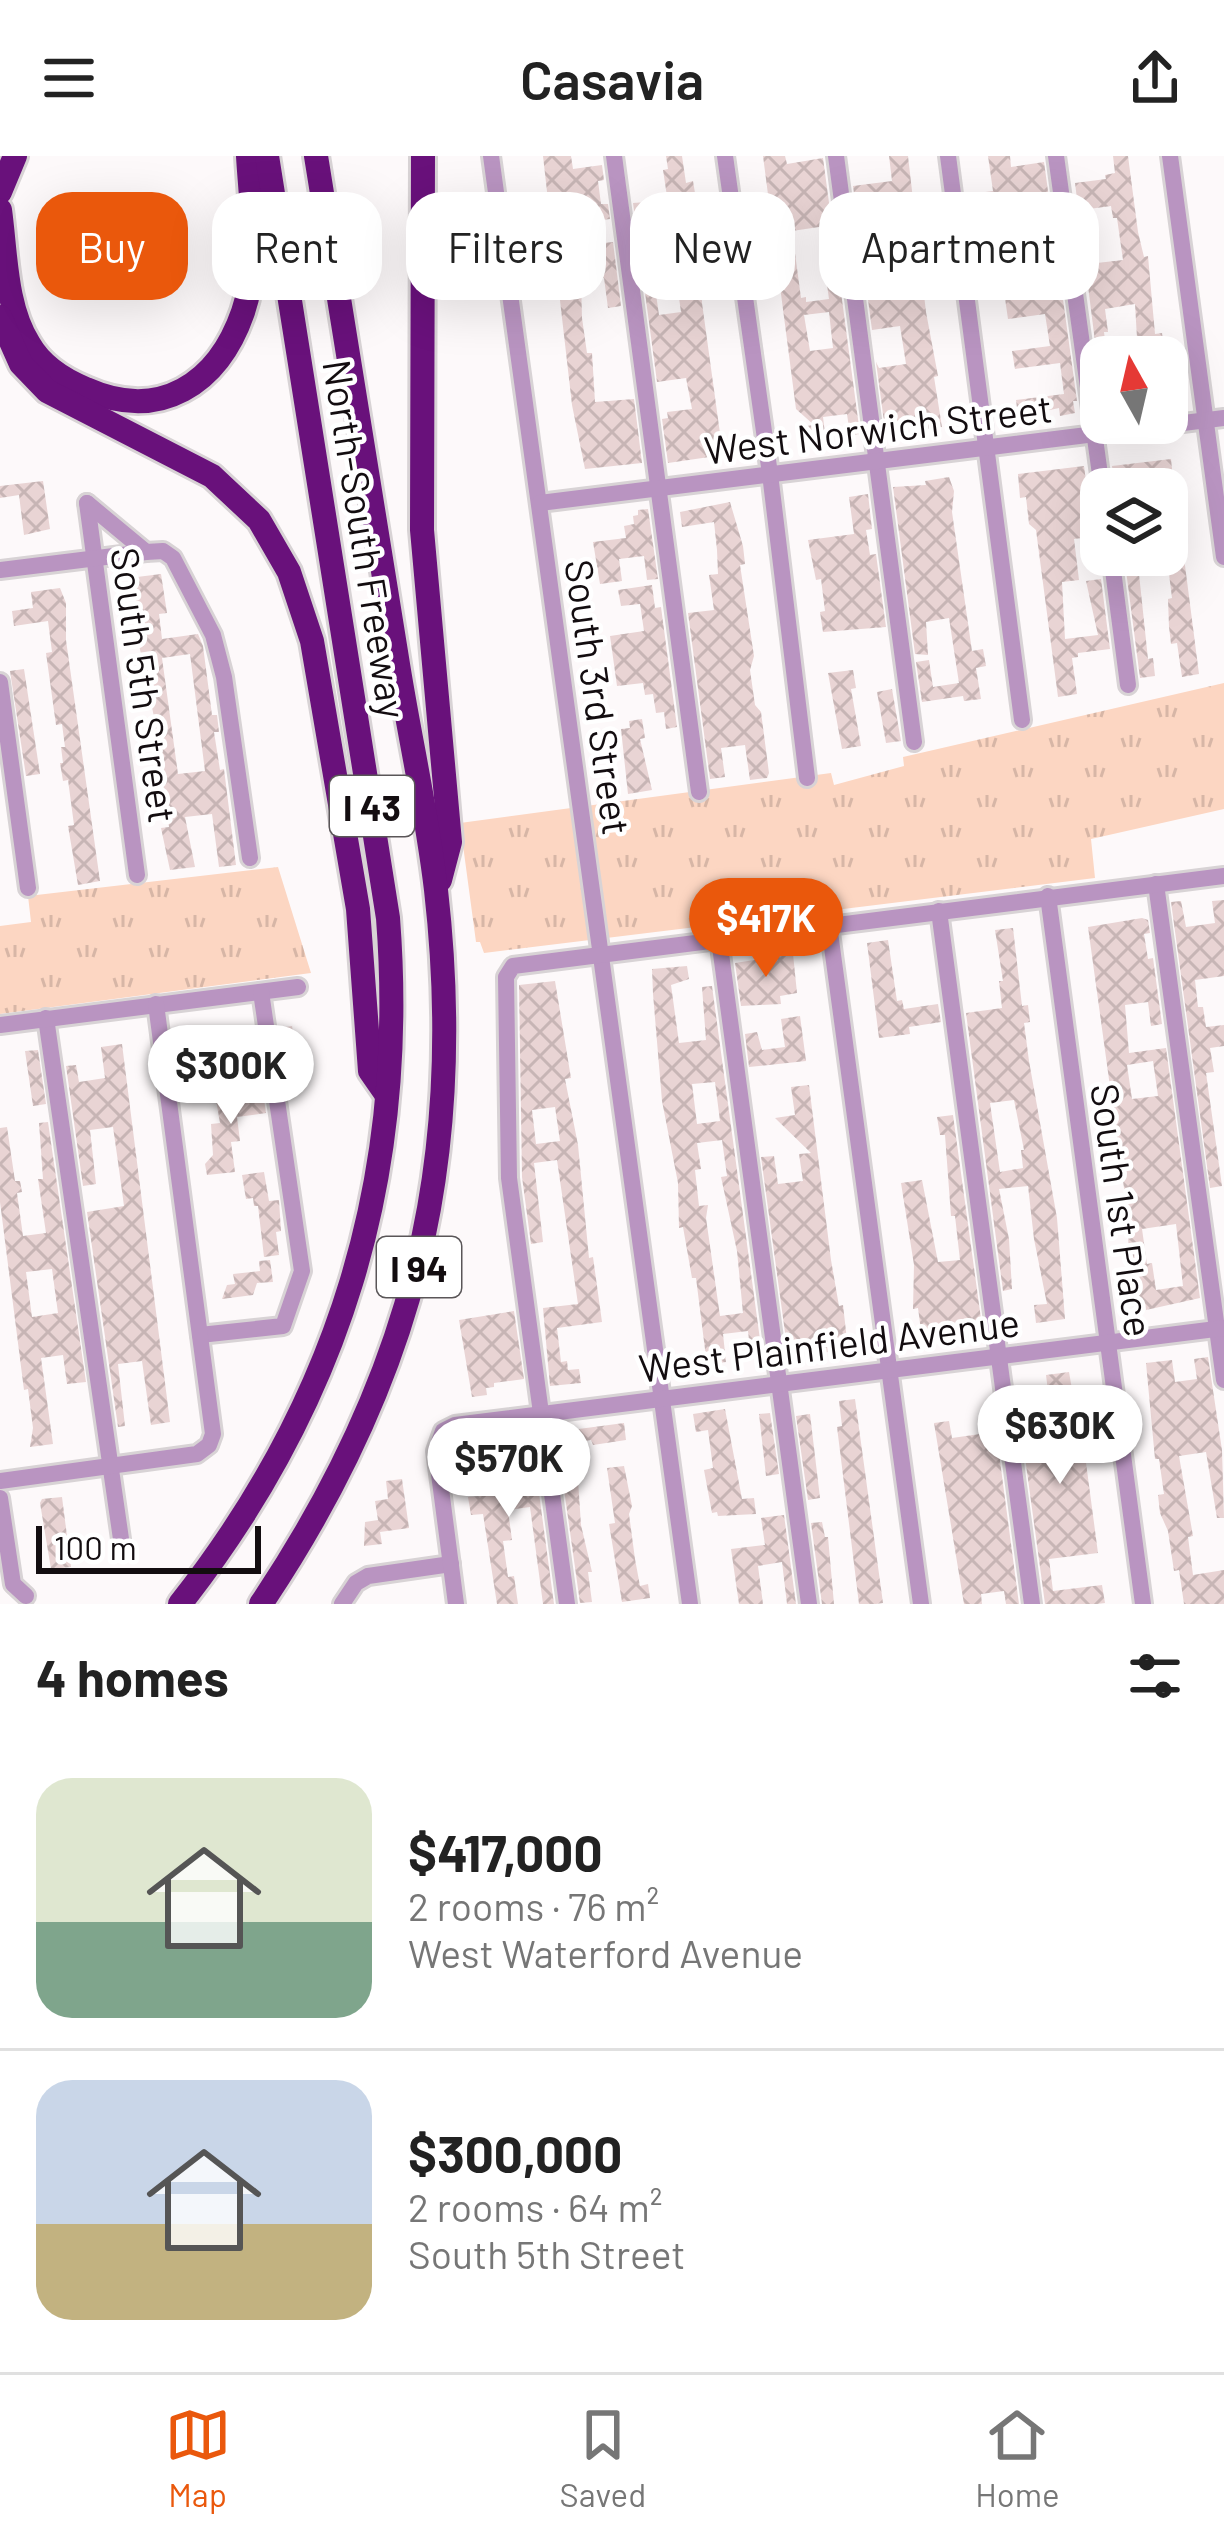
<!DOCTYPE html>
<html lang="en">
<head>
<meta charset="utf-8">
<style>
  :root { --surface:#fff; --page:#f6f6f6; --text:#222; --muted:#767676; --line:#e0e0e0; --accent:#ea580c }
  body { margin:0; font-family:Barlow,sans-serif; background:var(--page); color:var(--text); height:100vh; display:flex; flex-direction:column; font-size:45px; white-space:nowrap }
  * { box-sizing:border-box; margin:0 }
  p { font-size:39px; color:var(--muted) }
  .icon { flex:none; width:66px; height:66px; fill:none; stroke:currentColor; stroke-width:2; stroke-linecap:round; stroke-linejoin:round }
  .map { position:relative; height:1448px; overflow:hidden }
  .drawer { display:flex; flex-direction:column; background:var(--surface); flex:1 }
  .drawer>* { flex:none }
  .banner { position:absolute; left:36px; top:36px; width:1152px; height:108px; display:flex; gap:24px }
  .needle { width:78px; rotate:352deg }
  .fabs { position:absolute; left:1080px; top:180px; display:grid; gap:24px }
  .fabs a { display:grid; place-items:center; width:108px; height:108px; border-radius:24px; background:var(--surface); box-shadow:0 12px 48px #0002; font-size:60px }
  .scale { position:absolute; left:36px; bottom:30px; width:225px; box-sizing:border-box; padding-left:12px; border:6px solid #130d10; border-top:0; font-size:33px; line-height:42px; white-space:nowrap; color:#130d10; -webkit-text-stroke:9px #fff; paint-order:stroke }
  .price { position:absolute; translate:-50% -102px; padding:0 27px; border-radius:42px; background:#fff; color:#222; font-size:39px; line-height:78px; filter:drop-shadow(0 3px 6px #0008) }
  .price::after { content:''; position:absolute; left:50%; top:72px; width:36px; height:27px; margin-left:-18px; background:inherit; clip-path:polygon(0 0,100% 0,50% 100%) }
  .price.selected { background:var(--accent); color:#fff }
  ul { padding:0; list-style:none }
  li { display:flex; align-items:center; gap:36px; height:300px; padding:0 36px }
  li+li { border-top:3px solid var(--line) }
  li span { display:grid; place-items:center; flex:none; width:336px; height:240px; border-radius:36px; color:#555 }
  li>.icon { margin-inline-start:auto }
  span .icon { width:144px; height:144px; fill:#fffc; stroke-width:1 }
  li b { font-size:51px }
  h2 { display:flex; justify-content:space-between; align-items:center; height:144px; padding:0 36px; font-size:51px }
  .chip { padding:0 42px; border-radius:36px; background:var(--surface); box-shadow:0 12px 48px #0002; font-size:42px; line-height:108px }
  .chip.selected { background:var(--accent); color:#fff }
  header { display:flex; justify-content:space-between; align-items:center; height:156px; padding:0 36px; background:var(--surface); font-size:54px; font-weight:600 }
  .menu { display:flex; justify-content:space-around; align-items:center; height:168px; border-top:3px solid var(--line); background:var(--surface); font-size:33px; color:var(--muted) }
  .menu a { display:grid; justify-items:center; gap:6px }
  .menu .selected { color:var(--accent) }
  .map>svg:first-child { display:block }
  .grass { fill:url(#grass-tufts) }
  .building { fill:url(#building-cross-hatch); fill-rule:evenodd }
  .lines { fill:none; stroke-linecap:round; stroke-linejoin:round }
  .minor-casing { stroke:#d8d3d5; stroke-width:22 }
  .highway-casing { stroke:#d8d3d5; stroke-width:30 }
  .minor { stroke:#b994c1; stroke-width:16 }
  .highway { stroke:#69117b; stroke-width:24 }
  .labels { text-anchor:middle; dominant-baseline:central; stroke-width:9; stroke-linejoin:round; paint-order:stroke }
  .shield { fill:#fff; stroke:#5a5658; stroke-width:3 }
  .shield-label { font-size:36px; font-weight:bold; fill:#130d10 }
  .street-label { font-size:39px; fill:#130d10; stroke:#fff }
</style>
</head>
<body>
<header><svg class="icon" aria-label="menu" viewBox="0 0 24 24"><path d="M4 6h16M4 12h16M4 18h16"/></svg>Casavia<svg class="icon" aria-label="share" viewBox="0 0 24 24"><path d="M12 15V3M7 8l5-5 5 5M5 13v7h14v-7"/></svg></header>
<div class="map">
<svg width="1224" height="1448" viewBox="0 0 1224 1448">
  <defs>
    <pattern id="grass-tufts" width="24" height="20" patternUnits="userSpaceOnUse" patternTransform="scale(3)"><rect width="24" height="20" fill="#fcd6c2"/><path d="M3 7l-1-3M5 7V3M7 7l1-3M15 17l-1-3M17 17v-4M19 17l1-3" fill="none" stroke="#d7b6a6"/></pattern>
    <pattern id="building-cross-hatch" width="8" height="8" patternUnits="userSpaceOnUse" patternTransform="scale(3)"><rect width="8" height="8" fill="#e9d4d4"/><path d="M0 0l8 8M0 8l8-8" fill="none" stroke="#c7b5b5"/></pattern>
  </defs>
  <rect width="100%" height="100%" fill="#fdf9fa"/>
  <g class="grass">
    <path d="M1224,527v126l-133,30 4,39 -611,75 -4,-11h-4l-16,-119 371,-50 3,12 70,-19 -1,-9z"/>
    <path d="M278,711l33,106 -311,41v-88l31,-4 -3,-26z"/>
  </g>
  <g class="building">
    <path d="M543,0h28l2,13 29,-4 2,15 -6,1 3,23h7l2,15 -59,8z"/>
    <path d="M666,0h16l4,27 7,-2 3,18 -28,4 -5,-33 5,-1z"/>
    <path d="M763,0h22l2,8 36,-6 37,276 -10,1 -3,-21 -24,3 3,25 -26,4 -2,-19 16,-2 -18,-16zM819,71l10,72 -23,3v-5l-5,1 -9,-67zM829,156l4,36 -23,3 -6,-36z"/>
    <path d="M889,0h19l18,156 12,64 -4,1 8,50 -24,3 -1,-6 -32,5 -9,-67 3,6 27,-4 -6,-38 -28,4 -19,-144 39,-5zM892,42l9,60 -26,3 -8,-59z"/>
    <path d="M988,0h22l1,11 33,-5 33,239h-4l2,12 -15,3 -1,-8 -41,9 -2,-17 48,-6 -4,-31 -45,6 -3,-18 38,-5 -5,-32 -37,5 -16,-111 -12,2 -2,-17 15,-2zM1038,46l13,93 -23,3 -18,-92z"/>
    <path d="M1113,0h15l10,76 6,25 4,-1 7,78 7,-1 2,15 -26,7 -3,-51 -30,5 3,23h-4l3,25h-6v32l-26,-206 31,-4 -1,-4 10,-2zM1111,50l2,12h4l6,42 -26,3 -8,-54z"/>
    <path d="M647,46l4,31 40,-10 4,34 6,-1 1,47 21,152 -55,8 -6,-44 6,-1 -1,-6 25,-3 -6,-31 -29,4 -24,-179zM676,121l5,35 -22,3 -5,-35z"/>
    <path d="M613,86l8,64 -13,2 -4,-30 -23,3 1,37 5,35h5l3,49 39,-3 8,64 -57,6 -13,-64 -18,-157z"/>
    <path d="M1171,303l2,19 -6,1 1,10h-53l-3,-23z"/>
    <path d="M1084,310l3,23 7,9 4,38 -24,3 5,41 -17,2 3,57 33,-4 -12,-54 15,-2 9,70 -32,4v4l-6,1 5,36 -19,3 -22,-167 -7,-6 -3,-27 -6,1 -2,-24z"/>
    <path d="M949,321l5,14 -2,21 20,139 11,-2 3,17 -10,2 5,31 -17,2 -1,-5 -41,6 -6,-40 13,-2 4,27 26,-4 -10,-65 -23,4 2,33 -13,-1 -22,-167 33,-2 -1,-4z"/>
    <path d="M43,325l7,48 -26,6 -5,-40 -19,3v-12z"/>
    <path d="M868,338l4,35 -6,1 4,25 6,-1 10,73 -63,5 -3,-20 5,-1 -4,-32 -5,1 -8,-40 46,-6 -5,-37z"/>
    <path d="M730,346l13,44 2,18 -5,1 14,91 -4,14 5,35 6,7 8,61 -2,5 -17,2 -5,-35 -24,3 4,29 -15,2 -22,-166 26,-3 -5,-35 9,-1 -1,-24 -3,-28 -32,5 -2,-15z"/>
    <path d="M648,353l10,70 -11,1 -3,-24 -25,3 3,22 -22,3 -7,-42 33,-4 -2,-12 10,-2 -1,-8 5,-1v-5z"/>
    <path d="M1179,363l20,155 -17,3 -5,-34 -6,1 -2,-17 -1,-28 4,-1 -5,-40v-37z"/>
    <path d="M1124,399h13l11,104 5,-1 2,18 -15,2z"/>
    <path d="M161,418l6,39 -8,1 3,25 36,-5 5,12 9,69h5l2,17h-5l6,38 4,-1 12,96 -17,2 -7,-53 -27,3 10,50 -25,3 -9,-42 8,-1 -15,-110 -17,-82 -1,-43 -5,1 -2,-15zM190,498l15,117 -27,3 -16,-116z"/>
    <path d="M652,429l3,23 6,-1 16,120 -11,2 -2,-17 -8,1 -3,-19 -8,1 -2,-12 -26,3 -7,-50 34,-5 -4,-27 -19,2 -3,-16z"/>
    <path d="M60,432l6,15v37l34,241 -22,4 -10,-59 6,-1 -6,-45 -5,1 -3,-18h3l-2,-16h4l-3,-23 -6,1 -10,-72 6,-1 -4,-31 -34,5 -2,-15 21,-3 -2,-16z"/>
    <path d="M24,513l16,105 -14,2 -16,-105z"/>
    <path d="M853,514l3,18 -5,1 10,57 -19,3 -14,-76z"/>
    <path d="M892,533l9,52 -15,2 -9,-51z"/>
    <path d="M642,563l3,19 -5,1 12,51 -24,4 -7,-65 9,-1 -1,-7z"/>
    <path d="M1224,744v76l-29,4 3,27h5l3,20 18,-2v21l-14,2 4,24 -8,1 16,113 -12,2 -39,-286 10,-1 5,26 29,-4 -3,-22z"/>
    <path d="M1142,762l6,2 2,13 -6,1 4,25 5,-1 9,66 -11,2 -3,-24 -23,3 4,48 37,-5 34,250 -54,12 -1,-5h-5l-7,-46h-4l-2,-49 -39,-283zM1153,905l5,35 -26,3 -5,-34zM1176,1068l7,62 -27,4 -4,-27 -5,1 -5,-35z"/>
    <path d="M1013,772l9,78 6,-1 2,17 -6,1 5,38 28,157 8,101 -29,4 -2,-18 13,-1 -13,-65 -6,-53 -29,3 10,50 3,50 -9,2 -37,-278 36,-5 -3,-27h4l-8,-51zM1014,944l10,50h-3l2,18 -23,4 -10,-69z"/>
    <path d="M888,784l9,61 5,-1 2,9 34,-5 3,18 -32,5 1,7 -31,4 -12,-95z"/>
    <path d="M793,798l4,39 -17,3 1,8 -40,2 -6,-43z"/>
    <path d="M687,810l2,13 -18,6 8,58 27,-3 -4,-53 10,-1 49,361 -11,2 -2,-18 -25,3 3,28 -19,3 -11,-87h-4l-9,-51 -4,1 -1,-45 -16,-82 -9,-107 -1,-25zM715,926l5,39 -23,3 -5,-40zM722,984l5,36 -6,1 16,74 6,62 -23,3 -14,-98 2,-13 -9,1 -4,-36 6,-1 -4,-26z"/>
    <path d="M555,825l16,97 -6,1 13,66 11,113 4,-1 9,65 -45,6 4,34 6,-1 1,9 11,-1 2,14 -31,3 -7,-78 35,-4 -21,-144 -23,3 9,79 -12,2 -9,-67 -3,-192zM555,951l5,34 -24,3 -4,-34z"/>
    <path d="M800,860l6,45 -57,6 -4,-33 12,-2 5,18 23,-3 -4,-28z"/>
    <path d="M292,870l10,64 -13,1 -10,-63z"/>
    <path d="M214,877l4,47 -16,2 -7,-46z"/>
    <path d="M122,888l48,378 -19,3 -9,-64 -24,3 7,62 -7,1 -31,-215 37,-6 -6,-44 -5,-35 -23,3 6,54 -13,2 -17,-120 10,-1 3,17 26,-4 -4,-31z"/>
    <path d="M38,894l8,54 -13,2 -8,-55z"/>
    <path d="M809,929l22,175 8,46 4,-1 4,35 -2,10 -25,3 -5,-10 -28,4 -26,-190 13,-1 4,28 25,-3 -4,-27 12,-1 -36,-35 20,-3 -4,-28z"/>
    <path d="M255,932l1,12 8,-1 2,14 -29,4 3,24 -9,1 4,30 -28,3 -2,-11 8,-9 -2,-31 9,-1 -5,-29z"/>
    <path d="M953,959l29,211 -60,12 -4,-30 -5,1 1,-44 -13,-82 21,-3 16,82 22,-2 -5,-44h-4l-6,-81h-5l-3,-18z"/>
    <path d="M48,966l38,260 -19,2 -4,-29 -22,3 12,86 -23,3 3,-19 -5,-39 -4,1 -24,-188v-74l7,-1 8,54h5l2,11 -5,1 6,43 23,-3 -8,-54h5l-4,-56zM52,1113l6,44 -26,4 -6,-45z"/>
    <path d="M264,1016l5,29 10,-1 2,31 -5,1 3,23 -15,2 -6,-51h-4l-1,-8 -7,1 -4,-24z"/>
    <path d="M270,1104l3,22 -16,1 -4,12 -31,4 5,-14 8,-1 -2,-10 27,-3 -1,-10z"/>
    <path d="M514,1155l10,68 -30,4v4l-8,1 1,7 -15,2 -13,-77z"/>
    <path d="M1208,1201l14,93 2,68h-7l-11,-66 -27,4 14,80 -5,1 5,38 31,-5v34h-40l-5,-34 -5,1 -6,-40 -8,-18 -2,-18 6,-1 -5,-35h-4l-9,-96 26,-3 3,22 22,-3 -3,-20z"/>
    <path d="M1069,1216l4,23h4l21,158 -49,6 4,32 49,-6 3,18 -8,1h-52l-26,-191 27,-4 -2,-10h5l-3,-24zM1055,1267l4,30 -24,3 -4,-30z"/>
    <path d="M855,1243l28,204 -7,1h-17l-22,-177 5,-1 -3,-25z"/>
    <path d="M725,1253l17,90 12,-1 2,16 -38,2 -1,-4 -5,1 -8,-43 9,-2 -5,-38 -12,2 -3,-18z"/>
    <path d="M770,1257l9,61 -13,2 -7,-62z"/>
    <path d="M810,1258l10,84 -12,2 -12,-84z"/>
    <path d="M994,1260l25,188h-13l-2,-13 -23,3 1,10h-18l-30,-181 15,-2 3,17 28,-4 -2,-16z"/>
    <path d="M624,1267l2,17 -33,5 -2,-5 -23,4 1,4 -10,2 -3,-18z"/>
    <path d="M496,1286l7,50 24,-3 -5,-38 11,-2 21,155h-11l-13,-97 -22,3 4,30 -9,1 5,36 6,-1 4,28h-21l-14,-90 -12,1 -3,-18 12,-1 -7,-50z"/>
    <path d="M624,1310l8,40 -3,8 6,45 5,27 8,-2 2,14 -28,4 -13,-78 6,-1 -8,-55z"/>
    <path d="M402,1323l7,49 -29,4 2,12 -18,2 1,-24 13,-2 -3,-19 13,-2 -2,-18z"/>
    <path d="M578,1324l3,45 11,47h-4l4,30 -12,1 -17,-121z"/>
    <path d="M62,1341l9,70 -20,2 -11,-66 2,-4z"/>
    <path d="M784,1359l12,89h-9l-5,-42 -24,4 5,38h-24l-8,-55 34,-4 -4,-27z"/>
    <path d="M822,1366l3,15h3l6,67h-12l-11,-81z"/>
  </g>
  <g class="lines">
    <defs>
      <g id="minor">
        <path d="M491,0l199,1448"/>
        <path d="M614,0l85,636"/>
        <path d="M725,0l45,318 37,304"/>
        <path d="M836,0l78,586"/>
        <path d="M948,0l74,564"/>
        <path d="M1056,0l46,333"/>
        <path d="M1170,0l54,401"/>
        <path d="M87,347l50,372"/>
        <path d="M87,347l59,49"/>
        <path d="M540,347l684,-85"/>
        <path d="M1111,399l17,130"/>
        <path d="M0,414l146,-18 17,-1 10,7 40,77 11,42 26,181"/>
        <path d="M0,526l28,206"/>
        <path d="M1156,728l68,496"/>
        <path d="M1048,740l95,708"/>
        <path d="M939,755l93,693"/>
        <path d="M829,769l92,679"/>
        <path d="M719,783l90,665"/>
        <path d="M46,862l75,521"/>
        <path d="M0,869l298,-38"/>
        <path d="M200,1179l83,-9 19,-55 -41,-279"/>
        <path d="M0,1325l197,-27 12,-9 4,-11 -57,-430"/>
        <path d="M0,1342l13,86 13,12"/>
        <path d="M342,1448l14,-21 12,-7 83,-12"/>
        <path d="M456,1448l-20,-153 7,-20 12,-6 769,-97"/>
        <path d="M567,1448l-58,-426 -3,-201 7,-11 711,-90"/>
      </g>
      <g id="highway">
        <path d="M423,0l-1,374 28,312 -10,38"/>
        <path d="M0,36l15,-36"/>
        <path d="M0,54c6,43 5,96 29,134 12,21 35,36 57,45 74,33 132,-5 157,-77 17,-50 8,-105 5,-156"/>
        <path d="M0,161l21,47 26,27 165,85 47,44 30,52 23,69 46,268 12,162 16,23"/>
        <path d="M180,1448c160,-203 228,-428 208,-686l-121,-762"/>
        <path d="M261,1448c152,-226 206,-442 175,-714 -9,-78 -27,-155 -39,-232 -27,-168 -54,-335 -81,-502"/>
      </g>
    </defs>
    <use href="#minor" class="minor-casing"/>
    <use href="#highway" class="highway-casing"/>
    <use href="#minor" class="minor"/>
    <use href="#highway" class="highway"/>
  </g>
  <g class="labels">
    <g class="shield">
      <rect x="330" y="620" width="84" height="60" rx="9"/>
      <rect x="377" y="1081" width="84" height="60" rx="9"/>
    </g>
    <g class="shield-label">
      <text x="372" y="650">I 43</text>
      <text x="419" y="1111">I 94</text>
    </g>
    <g class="street-label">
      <text transform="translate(878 272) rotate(-7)">West Norwich Street</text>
      <text transform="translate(366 383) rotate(81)">North-South Freeway</text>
      <text transform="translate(145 529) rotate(82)">South 5th Street</text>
      <text transform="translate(599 541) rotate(82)">South 3rd Street</text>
      <text transform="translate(1123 1054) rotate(82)">South 1st Place</text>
      <text transform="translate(829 1188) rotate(-7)">West Plainfield Avenue</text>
    </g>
  </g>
</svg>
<div class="fabs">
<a><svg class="needle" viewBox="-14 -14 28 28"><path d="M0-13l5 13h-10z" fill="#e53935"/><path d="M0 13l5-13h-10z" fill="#767676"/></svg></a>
<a><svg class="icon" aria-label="layers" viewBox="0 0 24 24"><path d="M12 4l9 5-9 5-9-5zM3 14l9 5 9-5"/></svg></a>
</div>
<div class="scale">100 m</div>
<b class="price selected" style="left:766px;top:824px">$417K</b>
<b class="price" style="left:231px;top:971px">$300K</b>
<b class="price" style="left:1060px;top:1331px">$630K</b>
<b class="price" style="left:509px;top:1364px">$570K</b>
<div class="banner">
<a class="chip selected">Buy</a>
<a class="chip">Rent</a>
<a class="chip">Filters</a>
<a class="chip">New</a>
<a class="chip">Apartment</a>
</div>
</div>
<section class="drawer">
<h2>4 homes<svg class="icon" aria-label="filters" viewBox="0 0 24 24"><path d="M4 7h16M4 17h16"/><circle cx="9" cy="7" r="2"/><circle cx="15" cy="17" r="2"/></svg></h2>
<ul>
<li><span style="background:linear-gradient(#dfe7d0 60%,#7fa58c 0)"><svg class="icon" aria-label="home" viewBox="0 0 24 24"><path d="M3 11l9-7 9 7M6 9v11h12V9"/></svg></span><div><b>$417,000</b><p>2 rooms · 76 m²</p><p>West Waterford Avenue</p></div></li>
<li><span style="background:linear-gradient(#c9d6e8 60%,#c2b280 0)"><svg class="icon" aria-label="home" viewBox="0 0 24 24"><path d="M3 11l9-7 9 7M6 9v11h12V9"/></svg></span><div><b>$300,000</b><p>2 rooms · 64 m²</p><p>South 5th Street</p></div></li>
</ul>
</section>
<nav class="menu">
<a class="selected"><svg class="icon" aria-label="map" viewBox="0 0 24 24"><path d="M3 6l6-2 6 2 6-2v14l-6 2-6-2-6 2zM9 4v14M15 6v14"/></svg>Map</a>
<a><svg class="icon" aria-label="saved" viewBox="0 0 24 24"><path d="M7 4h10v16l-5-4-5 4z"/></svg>Saved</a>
<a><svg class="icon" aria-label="home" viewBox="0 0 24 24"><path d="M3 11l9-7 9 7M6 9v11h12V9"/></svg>Home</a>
</nav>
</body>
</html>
